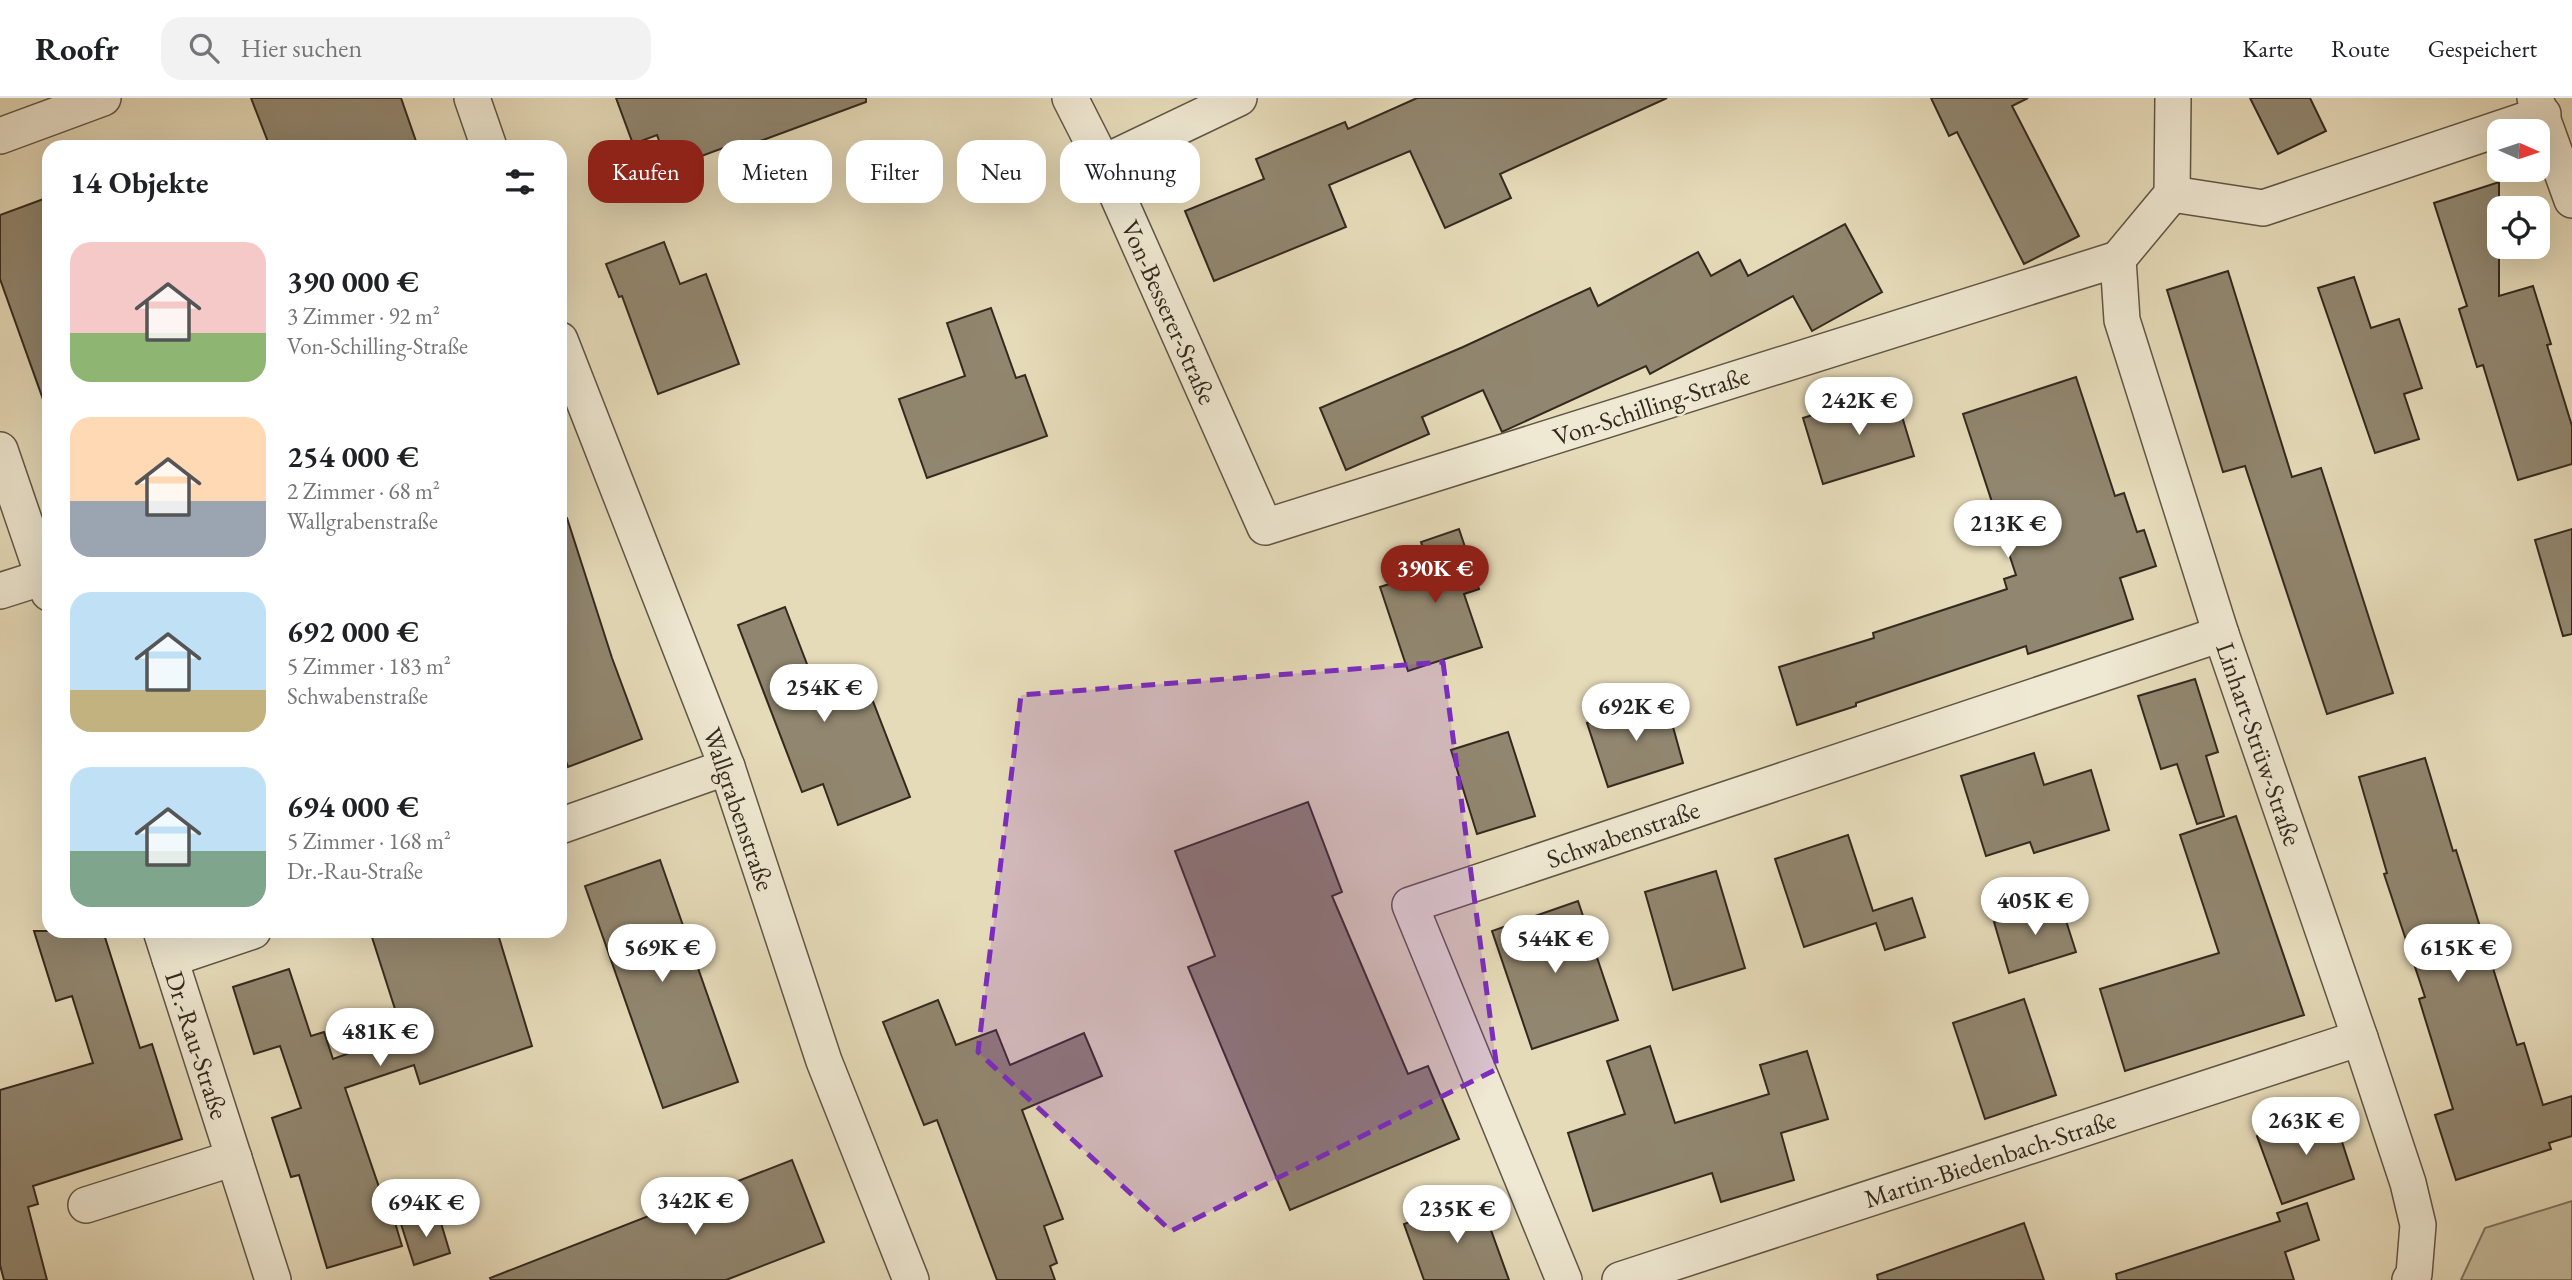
<!DOCTYPE html>
<html lang="de">
<head>
<meta charset="utf-8">
<style>
  :root { --surface:#fff; --page:#f2f2f2; --text:#202124; --muted:#757577; --line:#e0e0e0; --accent:#8f2418 }
  body { margin:0; font-family:"EB Garamond",serif; background:var(--page); color:var(--text); height:100vh; display:flex; flex-direction:column; font-size:26px; white-space:nowrap }
  * { box-sizing:border-box; margin:0 }
  p { font-size:23px; color:var(--muted) }
  .icon { flex:none; width:38px; height:38px; fill:none; stroke:currentColor; stroke-width:2; stroke-linecap:round; stroke-linejoin:round }
  .map { position:relative; flex:1; overflow:hidden }
  .side { position:absolute; left:42px; top:42px; width:525px; height:798px; display:flex; flex-direction:column; background:var(--surface); border-radius:21px; box-shadow:0 7px 28px #0002 }
  .side>* { flex:none }
  .hud { position:absolute; left:588px; top:42px; width:665px; height:63px; display:flex; gap:14px }
  .needle { width:46px; rotate:93deg }
  .fabs { position:absolute; left:2487px; top:21px; display:grid; gap:14px }
  .fabs a { display:grid; place-items:center; width:63px; height:63px; border-radius:14px; background:var(--surface); box-shadow:0 7px 28px #0002; font-size:35px }
  .price { position:absolute; translate:-50% -60px; padding:0 16px; border-radius:24px; background:#fff; color:#222; font-size:23px; line-height:46px; filter:drop-shadow(0 2px 4px #0008) }
  .price::after { content:''; position:absolute; left:50%; top:42px; width:21px; height:16px; margin-left:-10px; background:inherit; clip-path:polygon(0 0,100% 0,50% 100%) }
  .price.current { background:var(--accent); color:#fff }
  ul { padding:0; list-style:none }
  li { display:flex; align-items:center; gap:21px; height:175px; padding:0 28px }
  li span { display:grid; place-items:center; flex:none; width:196px; height:140px; border-radius:21px; color:#555 }
  li>.icon { margin-inline-start:auto }
  span .icon { width:84px; height:84px; fill:#fffc; stroke-width:1 }
  li b { font-size:30px }
  h2 { display:flex; justify-content:space-between; align-items:center; height:84px; padding:0 28px; font-size:30px }
  .tag { padding:0 24px; border-radius:21px; background:var(--surface); box-shadow:0 7px 28px #0002; font-size:24px; line-height:63px }
  .tag.current { background:var(--accent); color:#fff }
  header { display:flex; align-items:center; gap:42px; box-sizing:border-box; height:98px; padding:0 35px; background:var(--surface); border-bottom:2px solid var(--line) }
  header strong { font-size:33px }
  nav { display:flex; gap:38px; margin-inline-start:auto; font-size:24px }
  .search { width:490px; height:63px; background:var(--page); display:flex; align-items:center; gap:18px; box-sizing:border-box; padding:0 24px; border-radius:21px; color:var(--muted); font-size:26px }
  .map>svg:first-child { display:block }
  .green { fill:#c8bd9f; stroke:#7e735f; stroke-width:2 }
  .building { fill:#91866f; stroke:#34291f; stroke-width:2 }
  .lines { fill:none; stroke-linecap:round; stroke-linejoin:round }
  .minor-casing { stroke:#605646; stroke-width:38 }
  .minor { stroke:#efe8d2; stroke-width:35 }
  .marked { fill:#7b2cbf; fill-opacity:0.2; stroke:#7b2cbf; stroke-width:5; stroke-dasharray:14 9; stroke-linejoin:round }
  .labels { text-anchor:middle; dominant-baseline:central; stroke-width:5; stroke-linejoin:round; paint-order:stroke }
  .street-label { font-size:26px; fill:#34291f; stroke:#efe8d2 }
</style>
</head>
<body>
<header>
<strong>Roofr</strong>
<div class="search"><svg class="icon" aria-label="search" viewBox="0 0 24 24"><circle cx="10" cy="10" r="6"/><path d="M15 15l6 6"/></svg>Hier suchen</div>
<nav><a>Karte</a><a>Route</a><a>Gespeichert</a></nav>
</header>
<div class="map">
<svg width="2572" height="1182" viewBox="0 0 2572 1182">
  <rect width="100%" height="100%" fill="#e6dbb9"/>
  <filter id="stains"><feTurbulence type="fractalNoise" baseFrequency=".00286" numOctaves="4"/><feColorMatrix values="0 0 0 0 .2 0 0 0 0 .09 0 0 0 0 .02 0 0 0 .5 -.17"/></filter>
  <radialGradient id="worn" r=".72"><stop offset=".6" stop-color="#630" stop-opacity="0"/><stop offset="1" stop-color="#630" stop-opacity=".3"/></radialGradient>
  <path class="green" d="M2572,1103v79h-111l24,-52z"/>
  <g class="building">
    <path d="M251,0h150l17,49h-148z"/>
    <path d="M616,0h250v4l-122,45 -2,-6 -73,27 -12,-33 -24,9z"/>
    <path d="M1417,0h250l-167,76 11,24 -66,30 -35,-77 -81,34 17,42 -132,54 -29,-70 79,-32 -8,-20 89,-37 3,7z"/>
    <path d="M1931,0h97l-16,8 67,130 -55,28 -67,-132 -8,4z"/>
    <path d="M2250,0h60l16,33 -48,23z"/>
    <path d="M2499,84v114l34,-10 18,58 -4,1 25,81v38l-54,16 -35,-115 -6,2 -18,-58 8,-3 -33,-103z"/>
    <path d="M49,99v204l-5,1 -44,-123v-64z"/>
    <path d="M1845,126l37,68 -70,39 -19,-35 -143,78 -4,-8 -144,66 -19,-42 -61,27 7,17 -83,36 -26,-62 143,-61 127,-59 8,18 100,-54 13,24 29,-16 8,16z"/>
    <path d="M664,144l16,42 26,-10 33,90 -81,30 -36,-98 -3,1 -13,-33z"/>
    <path d="M2228,173l64,206 29,-9 72,225 -66,21 -82,-248 -22,6 -56,-182z"/>
    <path d="M2354,179l17,51 28,-9 23,69 -18,6 15,45 -44,14 -57,-165z"/>
    <path d="M991,210l25,70 9,-3 22,61 -120,42 -28,-79 66,-23 -18,-53z"/>
    <path d="M2076,279l39,119 9,-3 13,39 7,-2 12,36 -36,12 13,41 -105,35 -2,-8 -170,57v3l-59,19 -18,-58 95,-29 -1,-5 134,-44 -3,-10 12,-4 -53,-161z"/>
    <path d="M1894,292l20,66 -91,28 -20,-66z"/>
    <path d="M567,420l45,140 30,81 -74,28 -8,-22v-226z"/>
    <path d="M1459,431l20,60 -15,5 18,53 -74,24 -28,-84 51,-16 -10,-29z"/>
    <path d="M2572,431v105l-9,2 -28,-96z"/>
    <path d="M785,509l32,83 45,-17 48,124 -72,28 -15,-41 -21,8 -64,-167z"/>
    <path d="M2195,581l23,73 -12,4 18,60 -27,8 -20,-60 -16,5 -23,-73z"/>
    <path d="M1665,600l18,65 -75,24 -21,-64z"/>
    <path d="M1508,634l27,84 -58,18 -26,-84z"/>
    <path d="M2034,655l10,32 47,-15 18,60 -75,23 -4,-11 -44,14 -25,-80z"/>
    <path d="M2425,660l28,93 3,-1 61,195 7,-2 19,62 29,-9v40l-23,7 2,6 -95,31 -21,-65 18,-6 -34,-110 6,-2 -41,-123 3,-1 -28,-96z"/>
    <path d="M1308,704l34,90 -10,4 76,178 20,-8 31,73 -169,71 -102,-243 27,-11 -40,-105z"/>
    <path d="M2236,718l68,199 -179,56 -25,-82 119,-36 -39,-118z"/>
    <path d="M1848,737l25,76 39,-13 13,39 -40,13 -9,-27 -72,24 -29,-88z"/>
    <path d="M660,762l78,222 -75,26 -78,-222z"/>
    <path d="M1716,773l29,97 -72,22 -28,-98z"/>
    <path d="M1578,803l40,119 -86,29 -40,-118z"/>
    <path d="M2060,804l16,50 -67,21 -15,-51z"/>
    <path d="M34,833h69l37,117 12,-4 30,95 -149,47 5,18 -10,3 19,73h-43l-4,-15v-175l93,-27 -21,-67 -16,5z"/>
    <path d="M370,833h127l35,115 -112,38 -6,-19 -69,23 34,99 5,-1 18,60 -75,22 -28,-93 -8,2 -19,-59 29,-10 -21,-62 -26,8 -21,-67 56,-18 22,67 13,-4 9,27 70,-25z"/>
    <path d="M2024,901l32,96 -71,24 -32,-96z"/>
    <path d="M938,902l18,45 40,-15 14,35 74,-32 18,43 -80,34 41,109 -19,7 13,37 -7,3 5,14h-58l-60,-160 -13,5 -41,-103z"/>
    <path d="M1650,948l25,77 94,-29 -9,-29 47,-14 21,68 -47,14 13,47 -73,22 -9,-29 -119,38 -25,-78 57,-19 -18,-53z"/>
    <path d="M2332,1013l22,68 -72,25 -25,-68z"/>
    <path d="M792,1062l32,82 -98,38h-235l-1,-2z"/>
    <path d="M1479,1099l30,83h-85l-20,-56z"/>
    <path d="M2307,1105l12,37 -34,12 9,28h-177l-1,-6 164,-53 -3,-8z"/>
    <path d="M438,1115l12,40 -36,12 -13,-41z"/>
    <path d="M2024,1125l20,57h-166l-1,-5z"/>
  </g>
  <g class="lines">
    <defs>
      <g id="minor">
        <path d="M472,0l17,49"/>
        <path d="M1070,0l33,65 162,364 853,-268"/>
        <path d="M2535,0l37,102"/>
        <path d="M0,38l103,-38"/>
        <path d="M1103,65l136,-65"/>
        <path d="M2172,96l91,14 280,-94"/>
        <path d="M2118,161l4,61 99,314 139,404 48,145 10,42 -4,49 -4,6"/>
        <path d="M2118,161l54,-65 1,-96"/>
        <path d="M560,242l167,427 97,294 87,219"/>
        <path d="M0,352l49,143"/>
        <path d="M0,493l44,-14"/>
        <path d="M560,728l167,-59"/>
        <path d="M161,833l112,349"/>
        <path d="M170,861l83,-28"/>
        <path d="M86,1107l148,-47"/>
        <path d="M1564,1182l-154,-375 811,-271"/>
        <path d="M1620,1182l740,-242"/>
      </g>
    </defs>
    <use href="#minor" class="minor-casing"/>
    <use href="#minor" class="minor"/>
  </g>
  <path class="marked" d="M1443,564l54,407 -326,162 -193,-179 43,-357z"/>
  <g class="labels">
    <g class="street-label">
      <text transform="translate(1169 214) rotate(66)">Von-Besserer-Straße</text>
      <text transform="translate(1651 308) rotate(-18)">Von-Schilling-Straße</text>
      <text transform="translate(2259 646) rotate(71)">Linhart-Strüw-Straße</text>
      <text transform="translate(739 711) rotate(71)">Wallgrabenstraße</text>
      <text transform="translate(1623 736) rotate(-19)">Schwabenstraße</text>
      <text transform="translate(197 947) rotate(72)">Dr.-Rau-Straße</text>
      <text transform="translate(1990 1061) rotate(-18)">Martin-Biedenbach-Straße</text>
    </g>
  </g>
  <rect width="100%" height="100%" filter="url(#stains)"/>
  <rect width="100%" height="100%" fill="url(#worn)"/>
</svg>
<div class="fabs">
<a><svg class="needle" viewBox="-14 -14 28 28"><path d="M0-13l5 13h-10z" fill="#e53935"/><path d="M0 13l5-13h-10z" fill="#757577"/></svg></a>
<a><svg class="icon" aria-label="locate" viewBox="0 0 24 24"><circle cx="12" cy="12" r="6"/><path d="M12 2v4M12 18v4M2 12h4M18 12h4"/></svg></a>
</div>
<b class="price" style="left:1859px;top:339px">242K €</b>
<b class="price" style="left:2008px;top:462px">213K €</b>
<b class="price current" style="left:1435px;top:507px">390K €</b>
<b class="price" style="left:824px;top:626px">254K €</b>
<b class="price" style="left:1636px;top:645px">692K €</b>
<b class="price" style="left:2035px;top:839px">405K €</b>
<b class="price" style="left:1555px;top:877px">544K €</b>
<b class="price" style="left:662px;top:886px">569K €</b>
<b class="price" style="left:2458px;top:886px">615K €</b>
<b class="price" style="left:380px;top:970px">481K €</b>
<b class="price" style="left:2306px;top:1059px">263K €</b>
<b class="price" style="left:695px;top:1139px">342K €</b>
<b class="price" style="left:426px;top:1141px">694K €</b>
<b class="price" style="left:1457px;top:1147px">235K €</b>
<div class="hud">
<a class="tag current">Kaufen</a>
<a class="tag">Mieten</a>
<a class="tag">Filter</a>
<a class="tag">Neu</a>
<a class="tag">Wohnung</a>
</div>
<section class="side">
<h2>14 Objekte<svg class="icon" aria-label="filters" viewBox="0 0 24 24"><path d="M4 7h16M4 17h16"/><circle cx="9" cy="7" r="2"/><circle cx="15" cy="17" r="2"/></svg></h2>
<ul>
<li><span style="background:linear-gradient(#f6c9c9 65%,#8fb573 0)"><svg class="icon" aria-label="home" viewBox="0 0 24 24"><path d="M3 11l9-7 9 7M6 9v11h12V9"/></svg></span><div><b>390 000 €</b><p>3 Zimmer · 92 m²</p><p>Von-Schilling-Straße</p></div></li>
<li><span style="background:linear-gradient(#ffd9b3 60%,#9aa5b1 0)"><svg class="icon" aria-label="home" viewBox="0 0 24 24"><path d="M3 11l9-7 9 7M6 9v11h12V9"/></svg></span><div><b>254 000 €</b><p>2 Zimmer · 68 m²</p><p>Wallgrabenstraße</p></div></li>
<li><span style="background:linear-gradient(#bfe0f5 70%,#c2b280 0)"><svg class="icon" aria-label="home" viewBox="0 0 24 24"><path d="M3 11l9-7 9 7M6 9v11h12V9"/></svg></span><div><b>692 000 €</b><p>5 Zimmer · 183 m²</p><p>Schwabenstraße</p></div></li>
<li><span style="background:linear-gradient(#bfe0f5 60%,#7fa58c 0)"><svg class="icon" aria-label="home" viewBox="0 0 24 24"><path d="M3 11l9-7 9 7M6 9v11h12V9"/></svg></span><div><b>694 000 €</b><p>5 Zimmer · 168 m²</p><p>Dr.-Rau-Straße</p></div></li>
</ul>
</section>
</div>
</body>
</html>
